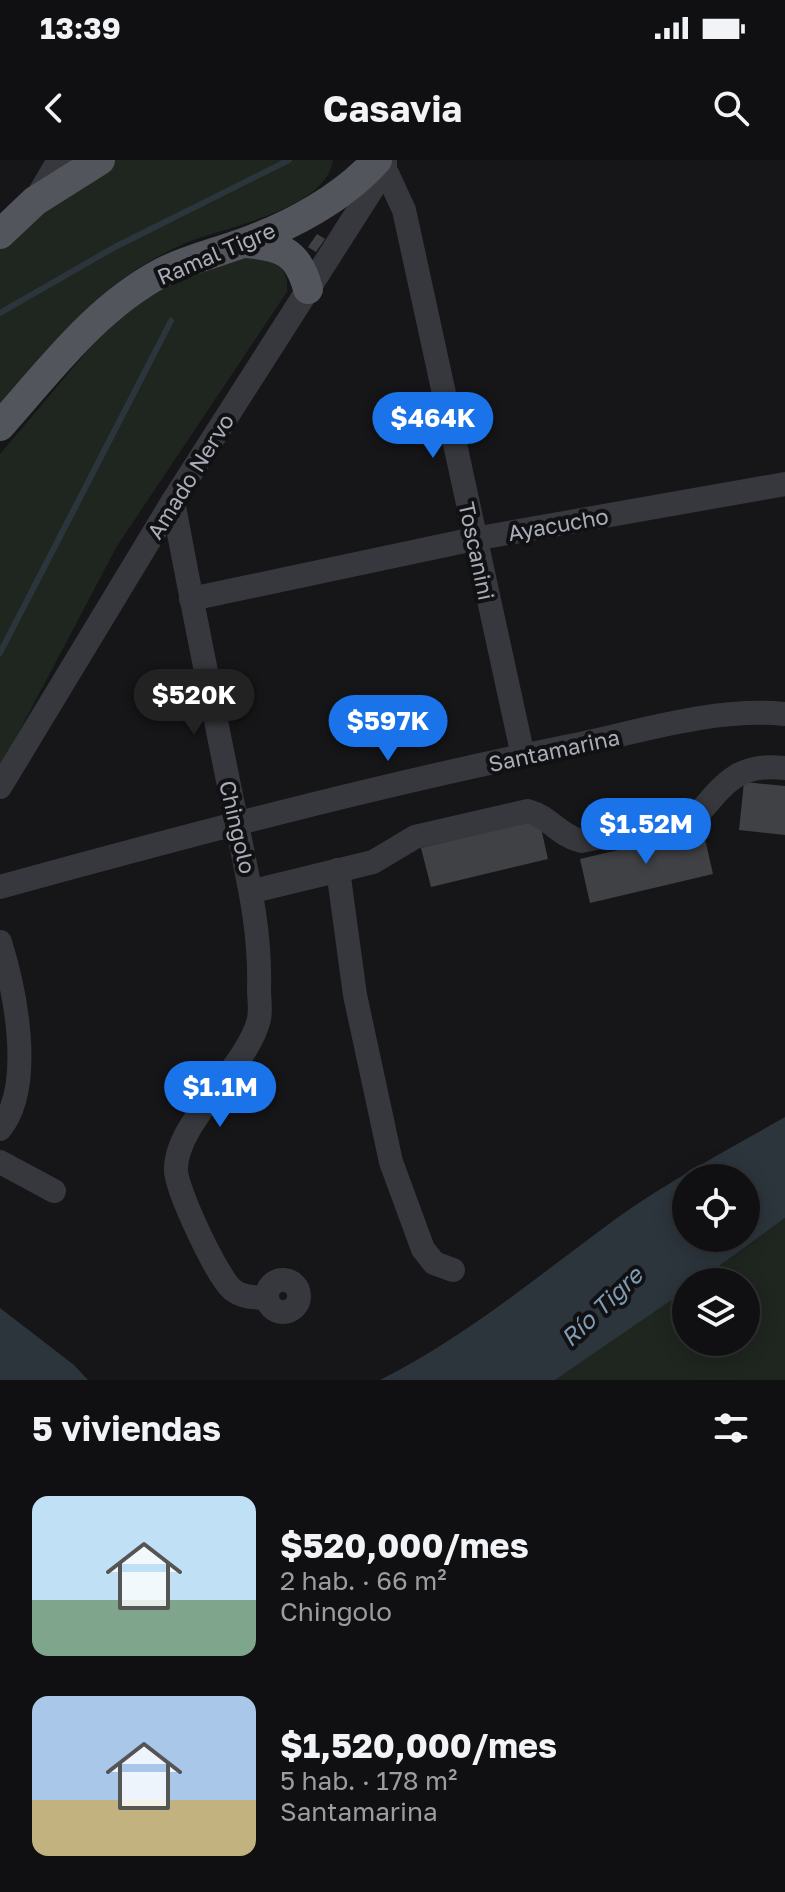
<!DOCTYPE html>
<html lang="es">
<head>
<meta charset="utf-8">
<style>
  :root { --surface:#101012; --page:#1e1e20; --text:#f1f3f6; --muted:#9c9d9f; --line:#303032; --accent:#1a73e8 }
  body { margin:0; font-family:"Golos Text",sans-serif; background:var(--page); color:var(--text); height:100vh; display:flex; flex-direction:column; font-size:30px; white-space:nowrap }
  * { box-sizing:border-box; margin:0 }
  p { font-size:26px; color:var(--muted) }
  .icon { flex:none; width:44px; height:44px; fill:none; stroke:currentColor; stroke-width:2; stroke-linecap:round; stroke-linejoin:round }
  .map { position:relative; height:1220px; overflow:hidden }
  .side { display:flex; flex-direction:column; background:var(--surface); flex:1 }
  .side>* { flex:none }
  .tools { position:absolute; left:672px; top:1004px; display:grid; gap:16px }
  .tools a { display:grid; place-items:center; width:88px; height:88px; border-radius:50%; background:var(--surface); box-shadow:0 4px 20px #0003,0 0 0 2px var(--line); font-size:40px }
  .price { position:absolute; translate:-50% -68px; padding:0 18px; border-radius:28px; background:var(--accent); color:#fff; font-size:26px; line-height:52px; filter:drop-shadow(0 2px 4px #0008) }
  .price::after { content:''; position:absolute; left:50%; top:48px; width:24px; height:18px; margin-left:-12px; background:inherit; clip-path:polygon(0 0,100% 0,50% 100%) }
  .price.on { background:#222; color:#fff }
  ul { padding:0; list-style:none }
  li { display:flex; align-items:center; gap:24px; height:200px; padding:0 32px }
  li span { display:grid; place-items:center; flex:none; width:224px; height:160px; border-radius:16px; color:#555 }
  li>.icon { margin-inline-start:auto }
  span .icon { width:96px; height:96px; fill:#fffc; stroke-width:1 }
  li b { font-size:34px }
  h2 { display:flex; justify-content:space-between; align-items:center; height:96px; padding:0 32px; font-size:34px }
  .status { display:flex; justify-content:space-between; align-items:center; height:56px; padding:0 40px; background:var(--surface); direction:ltr }
  .status svg { height:22px; fill:currentColor }
  header { display:flex; justify-content:space-between; align-items:center; height:104px; padding:0 32px; background:var(--surface); font-size:36px; font-weight:700 }
  .map>svg:first-child { display:block }
  .green { fill:#1e261f }
  .water { fill:#2c353c; fill-rule:evenodd }
  .lines { fill:none; stroke-linecap:round; stroke-linejoin:round }
  .stream { stroke:#2c353c; stroke-width:6 }
  .building { fill:#404145 }
  .minor { stroke:#37383d; stroke-width:24 }
  .major { stroke:#53555c; stroke-width:30 }
  .labels { text-anchor:middle; dominant-baseline:central; stroke-width:8; stroke-linejoin:round; paint-order:stroke }
  .street-label { font-size:22px; fill:#a8adb8; stroke:#111113 }
  .water-label { font-size:24px; font-style:italic; fill:#7f9bb3; stroke:#111113 }
</style>
</head>
<body>
<div class="status"><b>13:39</b><svg viewBox="0 0 49 12"><path d="M0 12V9h3v3zM5 12V6h3v6zM10 12V3h3v9zM15 12V0h3v12zM26 1h20v11H26zM47 4h2v5h-2z"/></svg></div>
<header><svg class="icon" aria-label="back" viewBox="0 0 24 24"><path d="M15 5l-7 7 7 7"/></svg>Casavia<svg class="icon" aria-label="search" viewBox="0 0 24 24"><circle cx="10" cy="10" r="6"/><path d="M15 15l6 6"/></svg></header>
<div class="map">
<svg width="785" height="1220" viewBox="0 0 785 1220">
  <rect width="100%" height="100%" fill="#161618"/>
  <g class="green">
    <path d="M115,0h218c-7,49 -104,66 -142,81 -83,33 -135,98 -191,165v-167z"/>
    <path d="M232,96l47,5 8,19v12l-170,254 -117,222v-314l105,-124 32,-30z"/>
    <path d="M785,1058v162h-230l131,-91v53h60v-60h-49z"/>
  </g>
  <g class="water">
    <path d="M785,957v101l-88,64h-11v8l-131,90h-175c87,-44 159,-105 237,-162 53,-38 112,-69 168,-101zM686,1018h60v60h-60z"/>
    <path d="M0,1148l74,57 14,15h-88z"/>
  </g>
  <g class="lines">
    <g class="stream">
      <path d="M0,153l115,-66 174,-87"/>
      <path d="M0,493l171,-332"/>
    </g>
  </g>
  <g class="building">
    <path d="M317,74l8,5 -9,13 -8,-5z"/>
    <path d="M744,622l41,4v49l-46,-5z"/>
    <path d="M539,659l9,40 -117,28 -10,-39z"/>
    <path d="M703,670l10,44 -123,29 -10,-44z"/>
  </g>
  <g class="lines">
    <g class="minor">
      <path d="M385,0v9l19,41 119,546"/>
      <path d="M36,39l23,-39"/>
      <path d="M173,341c19,103 40,206 61,309 12,61 27,116 25,179 0,9 2,21 0,30 -11,48 -85,104 -83,152 1,20 42,108 57,119 10,8 21,7 34,8"/>
      <path d="M191,439l283,-60 311,-55"/>
      <path d="M0,627l173,-286 212,-332"/>
      <path d="M338,710l17,125 36,167 32,87 11,14 19,7"/>
      <path d="M0,727c189,-52 378,-102 570,-141 69,-14 144,-39 215,-32"/>
      <path d="M253,731l120,-29 42,-25 113,-26c22,6 30,24 53,30l113,-22c29,-33 42,-57 91,-51"/>
      <path d="M0,782c15,48 35,144 0,187"/>
      <path d="M0,1002l54,29"/>
      <circle cx="283" cy="1136" r="16"/>
    </g>
    <g class="major">
      <path d="M0,74l35,-33 65,-41"/>
      <path d="M245,83c36,3 53,8 63,46"/>
      <path d="M0,266c49,-55 96,-119 163,-154 26,-13 53,-19 80,-29 48,-17 100,-45 134,-83"/>
    </g>
  </g>
  <g class="labels">
    <g class="street-label">
      <text transform="translate(216 93) rotate(-23)">Ramal Tigre</text>
      <text transform="translate(190 316) rotate(-58)">Amado Nervo</text>
      <text transform="translate(558 364) rotate(-10)">Ayacucho</text>
      <text transform="translate(477 391) rotate(78)">Toscanini</text>
      <text transform="translate(554 590) rotate(-12)">Santamarina</text>
      <text transform="translate(238 667) rotate(77)">Chingolo</text>
    </g>
    <g class="water-label">
      <text transform="translate(601 1146) rotate(-44)">Río Tigre</text>
    </g>
  </g>
</svg>
<div class="tools">
<a><svg class="icon" aria-label="locate" viewBox="0 0 24 24"><circle cx="12" cy="12" r="6"/><path d="M12 2v4M12 18v4M2 12h4M18 12h4"/></svg></a>
<a><svg class="icon" aria-label="layers" viewBox="0 0 24 24"><path d="M12 4l9 5-9 5-9-5zM3 14l9 5 9-5"/></svg></a>
</div>
<b class="price" style="left:433px;top:300px">$464K</b>
<b class="price on" style="left:194px;top:577px">$520K</b>
<b class="price" style="left:388px;top:603px">$597K</b>
<b class="price" style="left:646px;top:706px">$1.52M</b>
<b class="price" style="left:220px;top:969px">$1.1M</b>
</div>
<section class="side">
<h2>5 viviendas<svg class="icon" aria-label="filters" viewBox="0 0 24 24"><path d="M4 7h16M4 17h16"/><circle cx="9" cy="7" r="2"/><circle cx="15" cy="17" r="2"/></svg></h2>
<ul>
<li><span style="background:linear-gradient(#bfe0f5 65%,#7fa58c 0)"><svg class="icon" aria-label="home" viewBox="0 0 24 24"><path d="M3 11l9-7 9 7M6 9v11h12V9"/></svg></span><div><b>$520,000/mes</b><p>2 hab. · 66 m²</p><p>Chingolo</p></div></li>
<li><span style="background:linear-gradient(#a9c7e8 65%,#c2b280 0)"><svg class="icon" aria-label="home" viewBox="0 0 24 24"><path d="M3 11l9-7 9 7M6 9v11h12V9"/></svg></span><div><b>$1,520,000/mes</b><p>5 hab. · 178 m²</p><p>Santamarina</p></div></li>
</ul>
</section>
</body>
</html>
